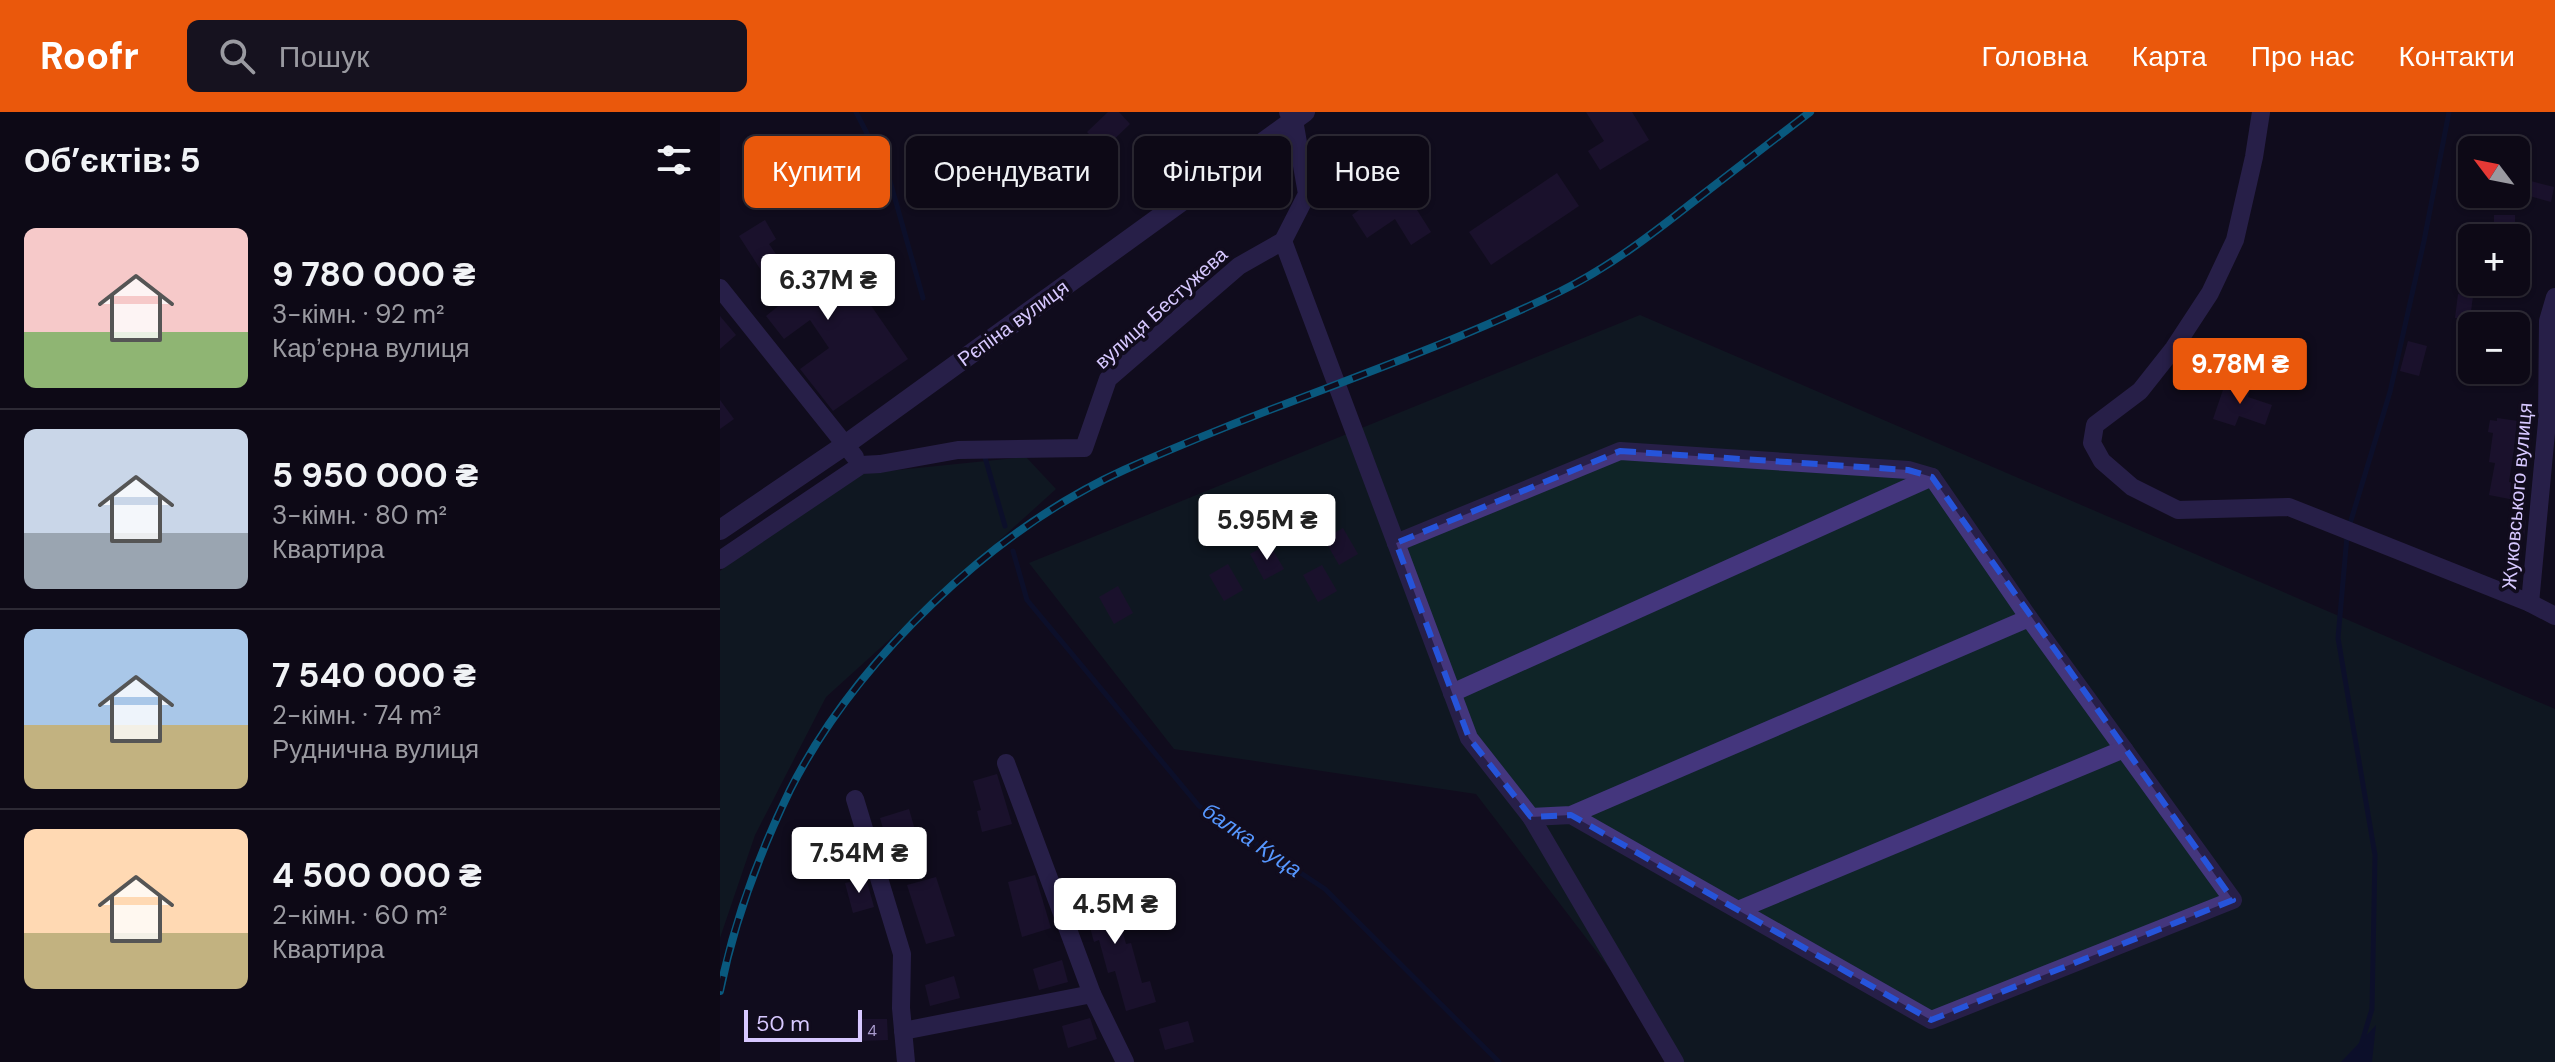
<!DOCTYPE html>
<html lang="uk">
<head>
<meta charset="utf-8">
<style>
  :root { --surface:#0d0916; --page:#16121f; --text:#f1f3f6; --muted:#9a9aa1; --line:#2d2a35; --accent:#ea580c }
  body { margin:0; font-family:"DM Sans",sans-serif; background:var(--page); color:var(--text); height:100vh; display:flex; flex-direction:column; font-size:30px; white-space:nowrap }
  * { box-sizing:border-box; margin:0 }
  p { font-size:26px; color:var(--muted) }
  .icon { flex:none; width:44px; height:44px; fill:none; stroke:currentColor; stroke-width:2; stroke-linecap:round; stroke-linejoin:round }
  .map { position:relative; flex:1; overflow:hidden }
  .side { display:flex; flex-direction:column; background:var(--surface); width:720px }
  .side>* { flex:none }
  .top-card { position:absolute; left:24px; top:24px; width:760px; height:72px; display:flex; gap:16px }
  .needle { width:52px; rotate:302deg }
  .controls { position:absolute; left:1738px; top:24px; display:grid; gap:16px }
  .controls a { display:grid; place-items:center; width:72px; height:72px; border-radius:12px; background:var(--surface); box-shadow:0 2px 6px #0004,0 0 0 2px var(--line); font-size:40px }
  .scale { position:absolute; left:24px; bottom:20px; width:118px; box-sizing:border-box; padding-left:8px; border:4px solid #d7c8ff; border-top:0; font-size:22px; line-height:28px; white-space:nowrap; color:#d7c8ff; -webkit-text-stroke:6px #110c1d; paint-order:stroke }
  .price { position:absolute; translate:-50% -68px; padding:0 18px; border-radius:8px; background:#fff; color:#222; font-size:26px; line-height:52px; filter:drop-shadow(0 2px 4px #0008) }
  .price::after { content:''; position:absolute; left:50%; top:48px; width:24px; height:18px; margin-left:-12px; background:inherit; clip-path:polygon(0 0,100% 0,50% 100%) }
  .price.on { background:var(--accent); color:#fff }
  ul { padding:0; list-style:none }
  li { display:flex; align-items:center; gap:24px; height:200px; padding:0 24px }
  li+li { border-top:2px solid var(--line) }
  li span { display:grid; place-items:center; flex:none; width:224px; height:160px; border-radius:12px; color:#555 }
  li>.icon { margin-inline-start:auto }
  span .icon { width:96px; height:96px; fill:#fffc; stroke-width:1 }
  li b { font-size:34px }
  h2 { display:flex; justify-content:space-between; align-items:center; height:96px; padding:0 24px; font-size:34px }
  .pill { padding:0 28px; border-radius:12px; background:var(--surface); box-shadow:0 2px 6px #0004,0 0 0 2px var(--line); font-size:28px; line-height:72px }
  .pill.on { background:var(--accent); color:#fff }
  header { display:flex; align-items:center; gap:48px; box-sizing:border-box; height:112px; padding:0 40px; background:var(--accent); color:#fff }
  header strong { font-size:38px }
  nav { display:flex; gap:44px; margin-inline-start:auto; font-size:28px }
  .search { width:560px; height:72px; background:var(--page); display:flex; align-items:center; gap:20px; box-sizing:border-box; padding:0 28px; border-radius:12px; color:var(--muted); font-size:30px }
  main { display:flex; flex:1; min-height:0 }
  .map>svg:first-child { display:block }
  .green { fill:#0f2427 }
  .water { fill:#08133a }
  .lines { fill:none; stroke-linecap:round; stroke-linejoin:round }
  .stream { stroke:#08133a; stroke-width:5 }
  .building { fill:#26183e }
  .minor { stroke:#44367d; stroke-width:18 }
  .tertiary { stroke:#44367d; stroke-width:20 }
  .rail-casing { stroke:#00b5f3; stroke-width:8 }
  .rail { stroke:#110c1d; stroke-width:5; stroke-dasharray:15; stroke-linecap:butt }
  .marked { fill:none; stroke:#2654da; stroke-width:6; stroke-dasharray:16 10; stroke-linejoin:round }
  .labels { text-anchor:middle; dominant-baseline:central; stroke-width:7; stroke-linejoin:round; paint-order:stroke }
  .number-label { font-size:16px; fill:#ab9ccf }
  .street-label { font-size:20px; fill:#d7c8ff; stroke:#110c1d }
  .water-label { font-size:22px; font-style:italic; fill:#5697ff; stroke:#110c1d }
</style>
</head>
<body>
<header>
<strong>Roofr</strong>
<div class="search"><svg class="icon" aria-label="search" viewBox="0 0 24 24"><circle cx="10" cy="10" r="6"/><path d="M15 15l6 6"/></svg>Пошук</div>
<nav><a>Головна</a><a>Карта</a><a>Про нас</a><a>Контакти</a></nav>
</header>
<main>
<section class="side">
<h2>Об’єктів: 5<svg class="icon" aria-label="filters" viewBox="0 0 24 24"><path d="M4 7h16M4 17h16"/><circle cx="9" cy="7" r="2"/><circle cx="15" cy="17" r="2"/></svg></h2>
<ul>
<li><span style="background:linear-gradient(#f6c9c9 65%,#8fb573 0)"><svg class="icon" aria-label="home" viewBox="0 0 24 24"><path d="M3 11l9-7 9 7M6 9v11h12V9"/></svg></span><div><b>9 780 000 ₴</b><p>3-кімн. · 92 m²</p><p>Карʼєрна вулиця</p></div></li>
<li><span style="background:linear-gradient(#c9d6e8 65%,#9aa5b1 0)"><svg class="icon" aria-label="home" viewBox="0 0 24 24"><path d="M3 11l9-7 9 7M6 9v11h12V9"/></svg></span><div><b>5 950 000 ₴</b><p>3-кімн. · 80 m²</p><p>Квартира</p></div></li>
<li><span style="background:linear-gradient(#a9c7e8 60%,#c2b280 0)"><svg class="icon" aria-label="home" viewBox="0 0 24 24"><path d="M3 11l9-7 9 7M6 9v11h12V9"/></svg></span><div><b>7 540 000 ₴</b><p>2-кімн. · 74 m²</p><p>Руднична вулиця</p></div></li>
<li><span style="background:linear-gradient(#ffd9b3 65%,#c2b280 0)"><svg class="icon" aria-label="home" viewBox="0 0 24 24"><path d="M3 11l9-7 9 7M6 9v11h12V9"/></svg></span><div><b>4 500 000 ₴</b><p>2-кімн. · 60 m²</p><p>Квартира</p></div></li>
</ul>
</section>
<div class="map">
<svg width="1835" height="950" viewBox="0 0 1835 950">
  <rect width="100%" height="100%" fill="#110c1d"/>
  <g class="green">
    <path d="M920,203l915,394v353h-874l-205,-268 -302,-45 -145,-186z"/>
    <path d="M306,345l30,32 -230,208 -71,138 -35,103v-367l129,-96z"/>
  </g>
  <path class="water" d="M1656,913l-4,37h-31z"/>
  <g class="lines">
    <g class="stream">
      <path d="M136,0l32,62 35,124"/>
      <path d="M264,342l21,72"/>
      <path d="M1629,415l41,-135 34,-151 25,-129"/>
      <path d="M1627,424l-9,102 37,217 -3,154 -11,36"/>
      <path d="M293,439l14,49 172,206 126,83 174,173"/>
    </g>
  </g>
  <g class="building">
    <path d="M388,0h11l11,12 -26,25 -17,-17z"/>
    <path d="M866,0h46l17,28 -49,30 -12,-19 16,-10z"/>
    <path d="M837,61l22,33 -88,59 -22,-33z"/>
    <path d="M1803,67l31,8 -3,15 -32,-9z"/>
    <path d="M685,79l26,41 -20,13 -16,-26 -28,19 -15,-23 21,-15 5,8z"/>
    <rect x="1774" y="103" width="21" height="16"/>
    <path d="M45,108l11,19 -7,5 27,39 40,-28 72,104 -75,52 -33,-42 29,-21 -19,-28 -26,19 -18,-23 16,-13 -43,-67z"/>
    <path d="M1738,182l15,2 -3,23 -15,-1z"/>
    <path d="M0,204l16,19 -16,14z"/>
    <path d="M1688,229l19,5 -8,30 -19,-5z"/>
    <path d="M1506,269l24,8 -2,8 24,8 -7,20 -26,-9 -4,10 -22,-7z"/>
    <path d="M0,288l14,19 -14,10z"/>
    <path d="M1777,306l21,3 -9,61 14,2 -3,17 -31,-6 6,-32 -6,-1 4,-29 -5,-1 2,-12 7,1z"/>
    <path d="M1790,407l16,1 -2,18 -16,-1z"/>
    <path d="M623,416l15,26 -19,11 -15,-26z"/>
    <path d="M549,431l15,26 -20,11 -14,-26z"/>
    <path d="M508,452l15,26 -19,11 -15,-26z"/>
    <path d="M602,453l15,26 -19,11 -15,-27z"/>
    <path d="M398,474l15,27 -19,11 -15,-27z"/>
    <path d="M277,662l15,50 -30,8 -5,-21 4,-1 -8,-29z"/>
    <path d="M189,697l6,21 -29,9 -6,-21z"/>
    <path d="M315,763l16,53 -29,9 -14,-55z"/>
    <path d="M216,765l19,59 -29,8 -19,-59z"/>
    <path d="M146,766l8,29 -21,6 -8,-30z"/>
    <path d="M384,769l9,33 4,-2 9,32 5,-1 11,40 8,-2 6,21 -30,9 -11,-40 -7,2 -9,-33 -5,2 -9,-33 -4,1 -6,-21z"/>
    <path d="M342,848l6,22 -29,8 -6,-21z"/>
    <path d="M234,864l6,22 -30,8 -5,-21z"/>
    <path d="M370,906l7,21 -29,9 -6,-22z"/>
    <path d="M137,907h30l1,21 -31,1z"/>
    <path d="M468,909l6,21 -29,8 -6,-21z"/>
  </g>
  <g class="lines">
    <g class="minor">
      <path d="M1541,0l-7,45 -19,83 -25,53 -36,55 -34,43 -45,34 -3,18 10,18 30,26 46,23 111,-3 241,96 25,13"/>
      <path d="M563,129l186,497 62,79 144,245"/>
      <path d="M0,176l135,169"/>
      <path d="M676,431l224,-92 288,19 24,7 97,141"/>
      <path d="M0,448l141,-95 19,-1 78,-14 126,-2 24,-69 131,-113 44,-25 24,-47 -13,-74 -6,-8"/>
      <path d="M1810,491l17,-181 1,-101 7,-24"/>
      <path d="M732,581l480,-216"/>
      <path d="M286,651l86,231"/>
      <path d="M135,687l47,155 -1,54 5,54"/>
      <path d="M811,705l40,-2 458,-197 204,282 -302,120 -360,-205"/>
      <path d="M1018,798l386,-161"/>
      <path d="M183,919l189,-37 33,68"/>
    </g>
    <path class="tertiary" d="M0,418l125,-85 460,-333"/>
    <defs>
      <path id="rail" d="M0,879c14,-69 39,-137 70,-201 66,-130 202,-260 334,-320 143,-65 295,-110 435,-178 49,-24 92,-57 134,-90 39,-30 78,-60 117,-90"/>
    </defs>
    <use href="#rail" class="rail-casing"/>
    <use href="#rail" class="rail"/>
  </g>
  <path d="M0 0H1835V950H0ZM900,339l288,19 24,7 301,423 -302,120 -360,-205 -40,2 -62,-79 -73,-195z" fill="#110c1d" fill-opacity=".55" fill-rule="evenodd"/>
  <path class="marked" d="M900,339l288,19 24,7 301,423 -302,120 -360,-205 -40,2 -62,-79 -73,-195z"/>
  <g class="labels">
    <g class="number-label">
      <text x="152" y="918">4</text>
    </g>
    <g class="street-label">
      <text transform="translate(441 196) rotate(-42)">вулиця Бестужева</text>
      <text transform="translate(293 211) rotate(-36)">Рєпіна вулиця</text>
      <text transform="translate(1797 384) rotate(-85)">Жуковського вулиця</text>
    </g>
    <g class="water-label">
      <text transform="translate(532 728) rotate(34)">балка Куца</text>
    </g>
  </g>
</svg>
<div class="controls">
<a><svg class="needle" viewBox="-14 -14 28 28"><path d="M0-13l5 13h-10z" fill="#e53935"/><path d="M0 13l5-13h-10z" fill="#9a9aa1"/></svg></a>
<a>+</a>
<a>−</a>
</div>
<div class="scale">50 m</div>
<b class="price" style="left:108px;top:210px">6.37M ₴</b>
<b class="price on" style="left:1520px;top:294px">9.78M ₴</b>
<b class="price" style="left:547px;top:450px">5.95M ₴</b>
<b class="price" style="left:139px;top:783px">7.54M ₴</b>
<b class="price" style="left:395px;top:834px">4.5M ₴</b>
<div class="top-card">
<a class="pill on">Купити</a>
<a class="pill">Орендувати</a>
<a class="pill">Фільтри</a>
<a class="pill">Нове</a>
</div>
</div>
</main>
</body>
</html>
